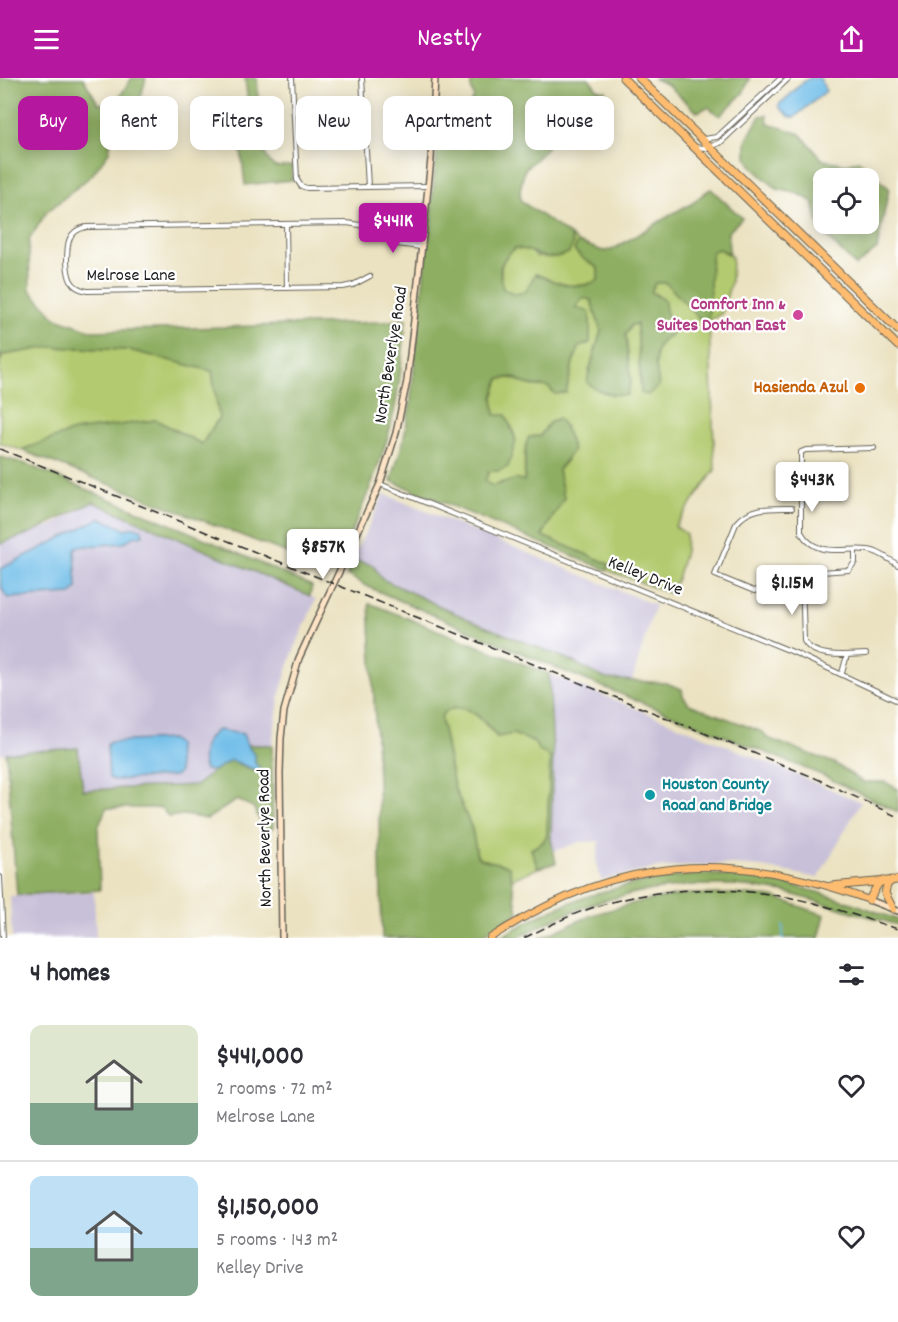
<!DOCTYPE html>
<html lang="en">
<head>
<meta charset="utf-8">
<style>
  :root { --surface:#fff; --page:#f2f2f3; --text:#2b2b33; --muted:#7c7c81; --line:#e1e1e2; --accent:#b5179e }
  body { margin:0; font-family:Dekko,sans-serif; background:var(--page); color:var(--text); height:100vh; display:flex; flex-direction:column; font-size:22px; white-space:nowrap }
  * { box-sizing:border-box; margin:0 }
  p { font-size:20px; color:var(--muted) }
  .icon { flex:none; width:33px; height:33px; fill:none; stroke:currentColor; stroke-width:2; stroke-linecap:round; stroke-linejoin:round }
  .map { position:relative; height:860px; overflow:hidden }
  .drawer { display:flex; flex-direction:column; background:var(--surface); flex:1 }
  .drawer>* { flex:none }
  .hud { position:absolute; left:18px; top:18px; width:862px; height:54px; display:flex; gap:12px }
  .controls { position:absolute; left:813px; top:90px; display:grid; gap:12px }
  .controls a { display:grid; place-items:center; width:66px; height:66px; border-radius:12px; background:var(--surface); box-shadow:0 3px 15px #0003; font-size:30px }
  .price { position:absolute; translate:-50% -51px; padding:0 14px; border-radius:6px; background:#fff; color:#222; font-size:20px; line-height:39px; filter:drop-shadow(0 2px 3px #0008) }
  .price::after { content:''; position:absolute; left:50%; top:36px; width:18px; height:14px; margin-left:-9px; background:inherit; clip-path:polygon(0 0,100% 0,50% 100%) }
  .price.active { background:var(--accent); color:#fff }
  ul { padding:0; list-style:none }
  li { display:flex; align-items:center; gap:18px; height:150px; padding:0 30px }
  li+li { border-top:2px solid var(--line) }
  li span { display:grid; place-items:center; flex:none; width:168px; height:120px; border-radius:12px; color:#555 }
  li>.icon { margin-inline-start:auto }
  span .icon { width:72px; height:72px; fill:#fffc; stroke-width:1 }
  li b { font-size:26px }
  h2 { display:flex; justify-content:space-between; align-items:center; height:72px; padding:0 30px; font-size:26px }
  .chip { padding:0 21px; border-radius:12px; background:var(--surface); box-shadow:0 3px 15px #0003; font-size:21px; line-height:54px }
  .chip.active { background:var(--accent); color:#fff }
  header { display:flex; justify-content:space-between; align-items:center; height:78px; padding:0 30px; background:var(--accent); color:#fff; font-size:27px; font-weight:600 }
  .map>svg:first-child { display:block }
  .industrial { fill:#c8c0d8 }
  .green { fill:#b3ca6f; stroke:#687346; stroke-width:1.5 }
  .forest { fill:#8eae62; stroke:#55653f; stroke-width:1.5; fill-rule:evenodd }
  .water { fill:#6dbce8; stroke:#446c82; stroke-width:1.5 }
  .lines { fill:none; stroke-linecap:round; stroke-linejoin:round }
  .stream { stroke:#6dbce8; stroke-width:1.5 }
  .street-casing { stroke:#646156; stroke-width:6 }
  .secondary-casing { stroke:#646156; stroke-width:8 }
  .primary-casing { stroke:#646156; stroke-width:8 }
  .highway-casing { stroke:#646156; stroke-width:9 }
  .street { stroke:#fff; stroke-width:4 }
  .secondary { stroke:#fee4c6; stroke-width:5 }
  .primary { stroke:#fdbc70; stroke-width:6 }
  .highway { stroke:#fdbc70; stroke-width:7 }
  .rail { stroke:#1c1c1c; stroke-width:1.5; stroke-dasharray:9 4.5; stroke-linecap:butt }
  .hotel-dot { fill:#d1479c; stroke:#fff; stroke-width:2 }
  .food-dot { fill:#e8710a; stroke:#fff; stroke-width:2 }
  .culture-dot { fill:#0f9aa8; stroke:#fff; stroke-width:2 }
  .labels { text-anchor:middle; dominant-baseline:central; stroke-width:4.5; stroke-linejoin:round; paint-order:stroke }
  .street-label { font-size:18px; fill:#1c1c1c; stroke:#fff }
  .hotel-label { font-size:18px; font-weight:bold; fill:#b23c85; stroke:#fff; text-anchor:end }
  .food-label { font-size:18px; font-weight:bold; fill:#c56008; stroke:#fff; text-anchor:end }
  .culture-label { font-size:18px; font-weight:bold; fill:#0d838f; stroke:#fff; text-anchor:start }
</style>
</head>
<body>
<header><svg class="icon" aria-label="menu" viewBox="0 0 24 24"><path d="M4 6h16M4 12h16M4 18h16"/></svg>Nestly<svg class="icon" aria-label="share" viewBox="0 0 24 24"><path d="M12 15V3M7 8l5-5 5 5M5 13v7h14v-7"/></svg></header>
<div class="map">
<svg width="898" height="860" viewBox="0 0 898 860">
  <rect width="100%" height="100%" fill="#fff"/>
  <filter id="ink" filterUnits="userSpaceOnUse"><feTurbulence type="fractalNoise" baseFrequency=".0167" numOctaves="2"/><feDisplacementMap in="SourceGraphic" scale="12" xChannelSelector="R" yChannelSelector="G"/><feConvolveMatrix kernelMatrix="1 2 1 2 8 2 1 2 1" color-interpolation-filters="sRGB"/></filter>
  <filter id="wash" filterUnits="userSpaceOnUse"><feTurbulence type="fractalNoise" baseFrequency=".008" numOctaves="4" result="noise"/><feDisplacementMap in="SourceGraphic" scale="24" xChannelSelector="R" yChannelSelector="G"/><feGaussianBlur stdDeviation="1.35" result="paint"/><feColorMatrix in="noise" values="0 0 0 0 0 0 0 0 0 0 0 0 0 0 0 0 0 1.4 0 .05"/><feComposite in="paint" operator="in"/></filter>
  <g filter="url(#wash)">
    <rect width="100%" height="100%" fill="#ebe2c1"/>
    <g class="industrial">
      <path d="M384,416l271,111 -23,76 -26,-2 -41,-21 -91,-36 -92,-43 -9,-14 -21,-5z"/>
      <path d="M93,424l223,97 -24,56 -12,38 -8,52h-25l-10,-12 -14,-3 -15,41h5l-16,14 -114,5 -5,-41 -78,5v-210l53,-19z"/>
      <path d="M549,596l126,50 186,78 -43,76 -56,-11 -44,-3 -62,4 -55,12 -5,-16 3,-23 -19,1 -26,9 -3,-12 2,-86z"/>
      <path d="M94,814l2,46h-84l-2,-42z"/>
    </g>
    <g class="green">
      <path d="M571,158l7,6 -4,8 8,8 16,10 1,12c-24,12 -41,3 -63,-6l-10,17 -10,3 -13,-5c-4,-21 -4,-27 12,-41l14,1 8,8 36,-13z"/>
      <path d="M719,171l13,8 -1,25 -9,31 -13,8 6,149 -40,56 11,8 -1,17 -8,28 -8,14 -62,-23 2,-6 -67,-28 22,-38 -6,-28 9,-10 -18,-37 -9,13 -11,1c-7,13 -3,30 -5,45h-22l-10,4 -7,-5 4,-10h9l18,-30 -4,-14 -17,-12 -2,-18 6,-18c19,-2 12,0 27,5 15,5 28,1 43,-3l4,-19 7,-16 -6,-38 9,-10 8,2 10,31 -12,41 42,10 -5,-36v-12l5,-9 6,-1 4,69 18,-7c-3,-22 -10,-40 13,-52l-13,-38 -8,-4 4,-9 11,-1 33,36 6,2 6,-62 2,-7z"/>
      <path d="M51,269l78,3 83,21 7,47 -17,26 -46,-24 -82,11 -53,19 -21,-7v-81l3,-7z"/>
      <path d="M468,630l9,7 20,22 16,-3 21,8 5,9 9,4 2,4 -3,76 -4,7 -12,7 7,19 -26,11 -3,-13 -28,-7 -4,-3 -5,-27 -18,-42 -13,-68 2,-7 7,-3z"/>
    </g>
    <g class="forest">
      <path d="M0,0h83l15,25 9,2 13,10 -6,8 -5,29 -17,23 -46,38 -17,27 1,50 26,28 37,13 289,-9 24,-3c-4,39 -7,80 -18,117 -13,44 -32,87 -51,128l-14,3 -302,-117 53,-19 82,-11 46,24 17,-26 -7,-47 -83,-21 -78,-3 -48,8 -3,7z"/>
      <path d="M132,0h14l-4,15 -9,19 -14,-4 -3,-6z"/>
      <path d="M245,0h12c3,26 -4,72 18,89l17,-1v14l-47,5 -7,-61 11,-11z"/>
      <path d="M471,0h118l8,11 9,2 -2,4 -40,30 -22,28 -17,16 -5,21 1,11 50,35 2,8 -4,9c-31,12 -28,-3 -54,-5 -17,15 -17,20 -12,41l13,5 10,-3 9,-17c23,9 41,18 63,6v-12l-16,-10 -8,-8 4,-8 25,9 9,-1 72,-43c12,-2 15,-13 27,-18l31,29 -14,14 1,21 -10,-4 -6,2 -2,7 -2,58 -4,5 -6,-3 -33,-35h-11l-4,9 14,9c0,18 8,19 7,33 -23,12 -16,30 -13,52l-11,9 -7,-2 -4,-69 -6,1 -5,10 5,47 -4,13c-15,1 -28,-2 -40,-12l2,-11 12,-41 -10,-31 -8,-2 -8,10 15,4v31l-10,3 -7,16 -7,31 -11,1 -7,-7 -23,-3 -11,-7 -15,2 -6,18 2,18h11l10,26 -8,26 -10,4h-9l-4,10 7,5 25,-7 7,2c3,-14 -2,-31 5,-44l11,-1 9,-13 9,-5 7,9 8,23 -15,20 6,28 -22,38 67,28 -2,6 -216,-89 12,-39 7,-35 31,-294 28,-7 5,-9 -3,-9z"/>
      <path d="M653,0h97l-7,15 -23,23 -12,-9 -11,5 -29,-27z"/>
      <path d="M767,37l1,8 32,11 23,26 24,4 12,-4 20,20 10,8 -12,61 -21,17 -37,-37 -6,-27 -14,-8 -22,-5 -23,-20 -8,-12v-16l14,-25zM824,100h44v46h-44z"/>
      <path d="M0,379l26,7 175,73 111,49 -2,10 -217,-94 -60,30 -33,12z"/>
      <path d="M352,482l21,5 9,14 92,43 91,36 41,21 60,4 16,6 1,7 6,8 74,28 4,6 67,25 29,19h22l13,7v23l-74,-36 -263,-106 -195,-84 -19,-11z"/>
      <path d="M369,525l180,71 4,79 -2,86 5,24 -18,5 -7,-19 12,-7 4,-7 3,-76 -2,-4 -9,-4 -5,-9 -21,-8 -16,3c-14,-18 -31,-38 -54,-24l-2,6 13,68 18,42 5,27 4,3 28,7 9,47 -40,25h-96l-4,-159z"/>
      <path d="M247,667h25l1,83 -9,1 -11,-22 -16,-7 -30,19 -23,-4 -16,2 -6,-9h-56l-8,20 2,62 -83,5 -11,-142 72,-5 5,42 114,-5 16,-14 17,-11 23,11c5,-10 0,-18 -6,-26z"/>
      <path d="M696,796c75,1 133,19 202,46v5l-114,-33 -49,-7h-44l-52,7 -44,11 -39,15 -38,20h-18c59,-39 126,-57 196,-64z"/>
      <path d="M688,816h48l37,3 52,18 -6,23h-279l52,-23 46,-13z"/>
    </g>
    <g class="water">
      <path d="M810,0h10l6,13 -31,26h-5l-11,-10v-3c12,-7 19,-21 31,-26z"/>
      <path d="M100,440l25,11 10,-2 7,3 1,5 -10,2 -9,6 -47,4 -2,4 2,37 -5,6 -64,4c-8,-8 -8,-18 -8,-29z"/>
      <path d="M218,652l25,4 4,11 8,11v7l5,6 -2,2 -27,-11 -18,11 -8,-1c-6,-15 -1,-32 13,-40z"/>
      <path d="M171,661l6,5 2,29 -4,3 -61,4 -5,-2 -2,-33 3,-3z"/>
    </g>
    <g class="lines">
      <path class="stream" d="M783,860v-13"/>
    </g>
  </g>
  <g filter="url(#ink)">
    <g class="lines">
      <defs>
        <g id="street">
          <path d="M292,0l5,102 4,6 6,2 121,-2"/>
          <path d="M362,0l6,109"/>
          <path d="M704,61l13,-2 64,-59"/>
          <path d="M694,69l12,1 14,-5 69,-65"/>
          <path d="M286,146l1,64"/>
          <path d="M377,155l21,7 24,3"/>
          <path d="M370,198l-17,9 -10,2 -256,4c-17,-3 -19,-14 -20,-29 0,-17 0,-31 19,-35l261,-4 13,2 37,19 24,3"/>
          <path d="M874,370l-68,2 -5,2v80c15,27 43,15 67,18 10,1 21,9 30,15"/>
          <path d="M380,406l413,168 105,49"/>
          <path d="M855,472v12l-6,8 -42,3 -5,4 2,64c10,18 44,14 62,13"/>
          <path d="M766,510l-12,3 -39,-16 21,-51c14,-18 35,-16 56,-16"/>
          <path d="M842,595l5,-18"/>
          <path d="M0,799l3,61"/>
        </g>
        <g id="secondary">
          <path d="M869,822l29,11"/>
          <path d="M282,860l-2,-165 1,-35 3,-27 15,-53 81,-174 16,-51 11,-52 7,-61 17,-161 4,-81"/>
        </g>
        <path id="primary" d="M490,860c127,-83 239,-90 379,-38"/>
        <g id="highway">
          <path d="M623,0l275,268"/>
          <path d="M639,0l259,252"/>
          <path d="M892,802l-5,5 -2,8 8,16"/>
          <path d="M831,808l67,-6"/>
          <path d="M869,822l9,-16 5,-3"/>
        </g>
      </defs>
      <use href="#street" class="street-casing"/>
      <use href="#secondary" class="secondary-casing"/>
      <use href="#primary" class="primary-casing"/>
      <use href="#highway" class="highway-casing"/>
      <use href="#street" class="street"/>
      <use href="#secondary" class="secondary"/>
      <use href="#primary" class="primary"/>
      <use href="#highway" class="highway"/>
      <g class="rail">
        <path d="M0,371l813,328 85,40"/>
        <path d="M524,860c21,-10 41,-21 62,-28 62,-22 130,-25 194,-14 40,6 79,21 118,33"/>
      </g>
    </g>
  </g>
  <circle class="hotel-dot" cx="798" cy="237" r="6"/>
  <circle class="food-dot" cx="860" cy="310" r="6"/>
  <circle class="culture-dot" cx="650" cy="717" r="6"/>
  <g class="labels">
    <g class="street-label">
      <text x="131" y="198">Melrose Lane</text>
      <text transform="translate(392 277) rotate(-81)">North Beverlye Road</text>
      <text transform="translate(645 499) rotate(22)">Kelley Drive</text>
      <text transform="translate(266 760) rotate(-91)">North Beverlye Road</text>
    </g>
    <g class="hotel-label">
      <text x="786" y="227">Comfort Inn &amp;<tspan x="786" dy="21">Suites Dothan East</tspan></text>
    </g>
    <g class="food-label">
      <text x="848" y="310">Hasienda Azul</text>
    </g>
    <g class="culture-label">
      <text x="662" y="707">Houston County<tspan x="662" dy="21">Road and Bridge</tspan></text>
    </g>
  </g>
</svg>
<div class="controls">
<a><svg class="icon" aria-label="locate" viewBox="0 0 24 24"><circle cx="12" cy="12" r="6"/><path d="M12 2v4M12 18v4M2 12h4M18 12h4"/></svg></a>
</div>
<b class="price active" style="left:393px;top:176px">$441K</b>
<b class="price" style="left:812px;top:435px">$443K</b>
<b class="price" style="left:323px;top:502px">$857K</b>
<b class="price" style="left:792px;top:538px">$1.15M</b>
<div class="hud">
<a class="chip active">Buy</a>
<a class="chip">Rent</a>
<a class="chip">Filters</a>
<a class="chip">New</a>
<a class="chip">Apartment</a>
<a class="chip">House</a>
</div>
</div>
<section class="drawer">
<h2>4 homes<svg class="icon" aria-label="filters" viewBox="0 0 24 24"><path d="M4 7h16M4 17h16"/><circle cx="9" cy="7" r="2"/><circle cx="15" cy="17" r="2"/></svg></h2>
<ul>
<li><span style="background:linear-gradient(#dfe7d0 65%,#7fa58c 0)"><svg class="icon" aria-label="home" viewBox="0 0 24 24"><path d="M3 11l9-7 9 7M6 9v11h12V9"/></svg></span><div><b>$441,000</b><p>2 rooms · 72 m²</p><p>Melrose Lane</p></div><svg class="icon" aria-label="heart" viewBox="0 0 24 24"><path d="M12 20l-8-8c-3-5 5-10 8-4 3-6 11-1 8 4z"/></svg></li>
<li><span style="background:linear-gradient(#bfe0f5 60%,#7fa58c 0)"><svg class="icon" aria-label="home" viewBox="0 0 24 24"><path d="M3 11l9-7 9 7M6 9v11h12V9"/></svg></span><div><b>$1,150,000</b><p>5 rooms · 143 m²</p><p>Kelley Drive</p></div><svg class="icon" aria-label="heart" viewBox="0 0 24 24"><path d="M12 20l-8-8c-3-5 5-10 8-4 3-6 11-1 8 4z"/></svg></li>
</ul>
</section>
</body>
</html>
